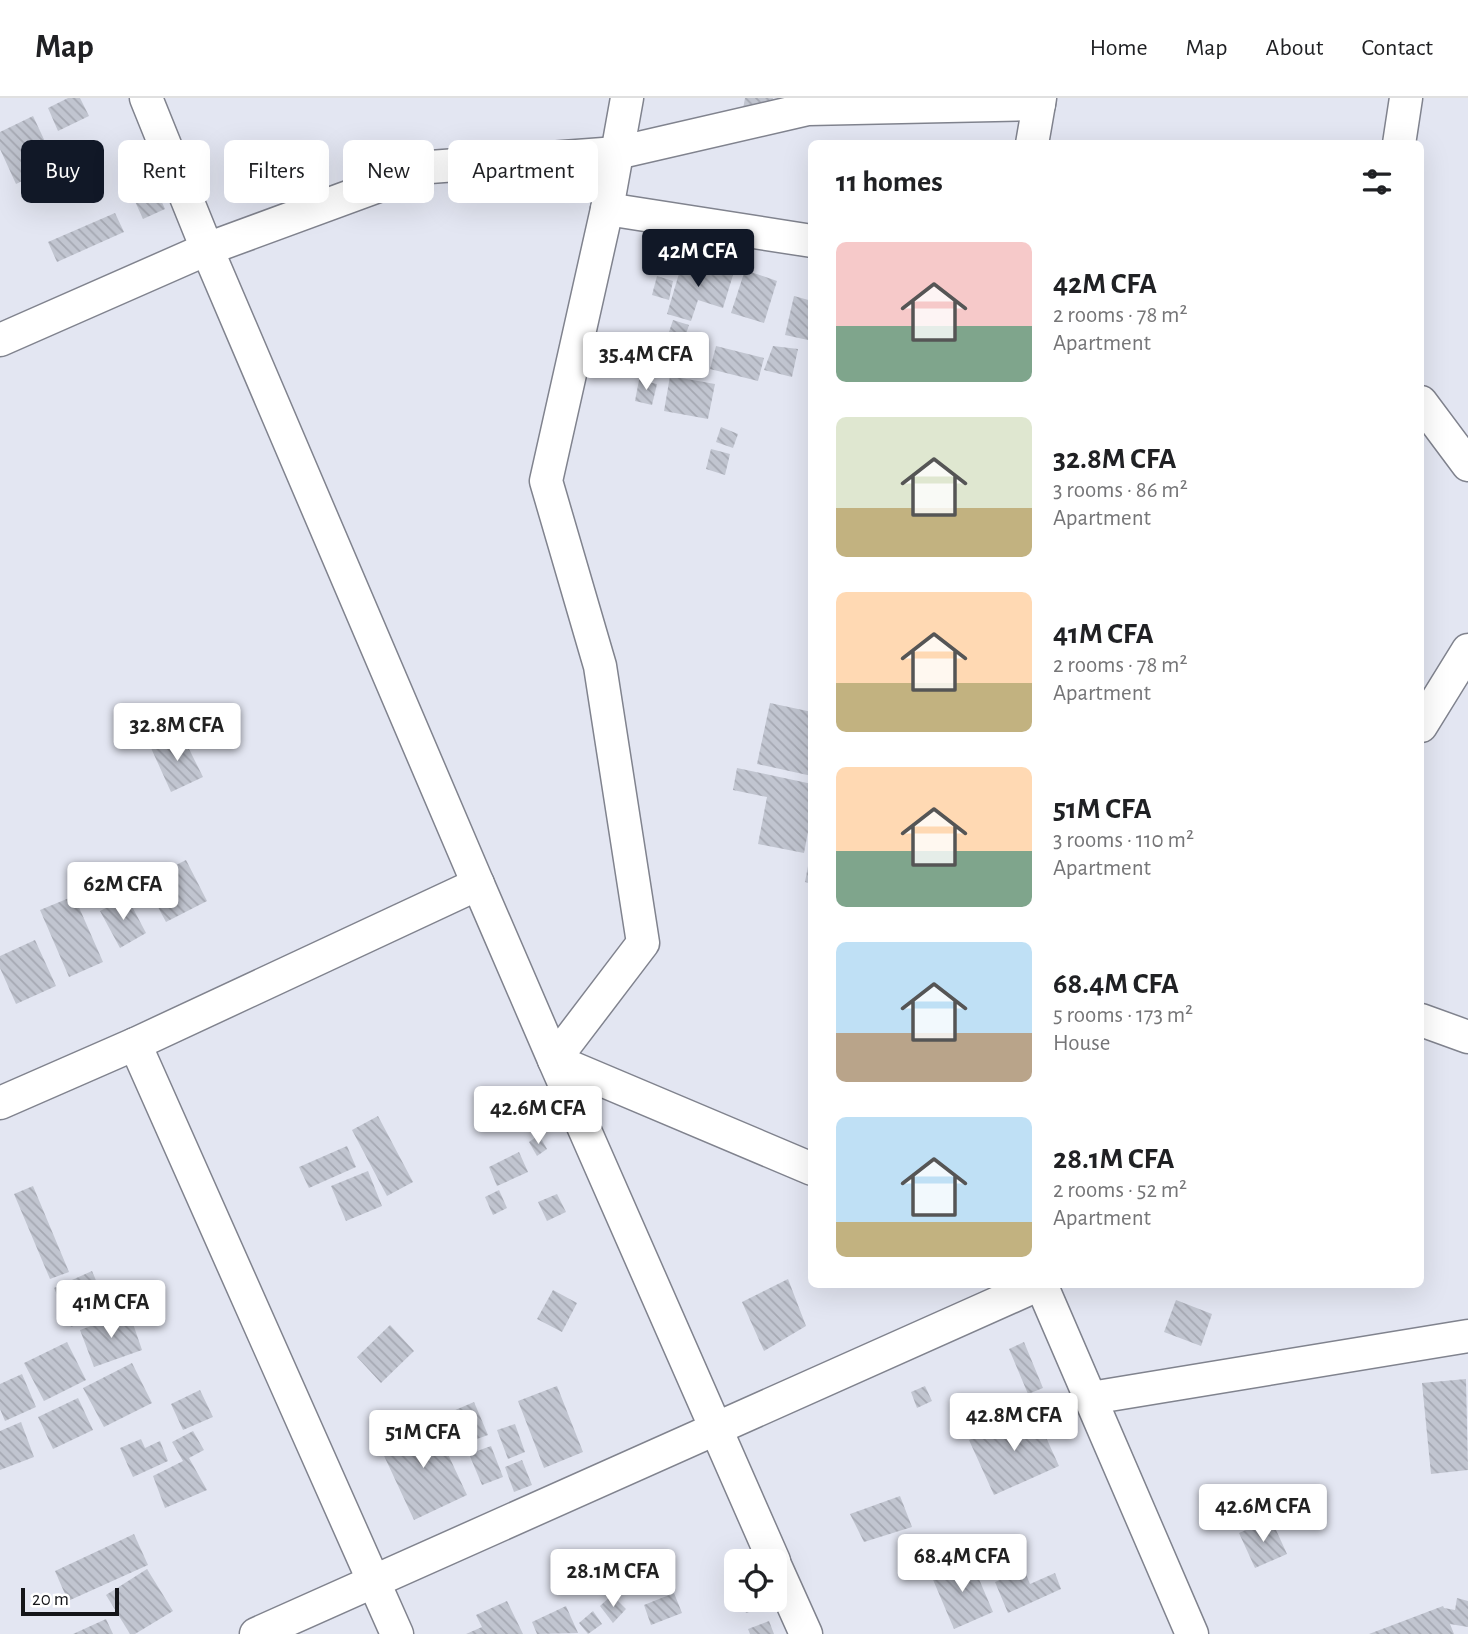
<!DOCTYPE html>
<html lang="en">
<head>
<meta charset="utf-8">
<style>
  :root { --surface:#fff; --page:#f2f2f2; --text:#202124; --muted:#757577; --line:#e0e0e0; --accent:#111827 }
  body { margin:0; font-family:"Alegreya Sans",sans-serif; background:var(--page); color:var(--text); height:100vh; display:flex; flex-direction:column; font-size:26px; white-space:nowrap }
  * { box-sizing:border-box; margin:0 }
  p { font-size:23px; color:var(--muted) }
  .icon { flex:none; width:38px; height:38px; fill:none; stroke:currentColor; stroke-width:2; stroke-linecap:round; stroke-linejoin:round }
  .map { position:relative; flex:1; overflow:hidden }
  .sheet { position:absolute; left:808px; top:42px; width:616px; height:1148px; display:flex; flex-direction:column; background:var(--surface); border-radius:10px; box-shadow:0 7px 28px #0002 }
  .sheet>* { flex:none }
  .hud { position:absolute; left:21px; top:42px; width:665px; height:63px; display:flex; gap:14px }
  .buttons { position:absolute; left:724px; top:1451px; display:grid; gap:14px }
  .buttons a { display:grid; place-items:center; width:63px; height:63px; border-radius:10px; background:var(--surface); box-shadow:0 7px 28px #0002; font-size:35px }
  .scale { position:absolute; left:21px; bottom:18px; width:98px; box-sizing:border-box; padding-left:7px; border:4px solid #141519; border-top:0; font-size:19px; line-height:24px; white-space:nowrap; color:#141519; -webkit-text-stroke:5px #fff; paint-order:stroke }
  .price { position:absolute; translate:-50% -60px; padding:0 16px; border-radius:7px; background:#fff; color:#222; font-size:23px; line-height:46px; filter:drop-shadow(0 2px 4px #0008) }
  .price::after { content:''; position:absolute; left:50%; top:42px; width:21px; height:16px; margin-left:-10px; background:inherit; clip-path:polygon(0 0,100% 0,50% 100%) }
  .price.selected { background:var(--accent); color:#fff }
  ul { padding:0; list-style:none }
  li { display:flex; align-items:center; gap:21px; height:175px; padding:0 28px }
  li span { display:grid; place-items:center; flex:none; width:196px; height:140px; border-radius:10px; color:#555 }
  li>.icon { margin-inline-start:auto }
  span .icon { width:84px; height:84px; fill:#fffc; stroke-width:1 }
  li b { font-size:30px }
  h2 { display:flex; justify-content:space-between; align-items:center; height:84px; padding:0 28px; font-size:30px }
  .pill { padding:0 24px; border-radius:10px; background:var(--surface); box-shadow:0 7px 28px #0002; font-size:24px; line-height:63px }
  .pill.selected { background:var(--accent); color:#fff }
  header { display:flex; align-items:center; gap:42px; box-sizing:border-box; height:98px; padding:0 35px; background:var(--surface); border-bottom:2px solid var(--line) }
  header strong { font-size:33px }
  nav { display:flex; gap:38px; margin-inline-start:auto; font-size:24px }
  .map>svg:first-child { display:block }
  .building { fill:url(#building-back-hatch) }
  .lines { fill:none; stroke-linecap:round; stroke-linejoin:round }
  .minor-casing { stroke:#80838e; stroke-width:35 }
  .minor { stroke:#fff; stroke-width:32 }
</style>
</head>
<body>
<header>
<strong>Map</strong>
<nav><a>Home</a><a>Map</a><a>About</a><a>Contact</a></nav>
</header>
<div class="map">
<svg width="1468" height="1536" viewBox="0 0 1468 1536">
  <defs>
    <pattern id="building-back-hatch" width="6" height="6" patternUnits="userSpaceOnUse" patternTransform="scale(1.75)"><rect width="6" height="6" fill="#c1c5d0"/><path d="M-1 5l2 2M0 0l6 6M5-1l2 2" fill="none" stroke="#a5a8b2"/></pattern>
  </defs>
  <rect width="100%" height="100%" fill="#e3e6f2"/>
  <g class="building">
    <path d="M68,0h12l9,18 -31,15 -10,-23z"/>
    <path d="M745,0h28l-3,15 -27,-4z"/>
    <path d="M33,18l23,49 -40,19 -16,-35v-17z"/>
    <path d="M298,42l16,14 -50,24 -9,-21z"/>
    <path d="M155,89l10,22 -22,10 -10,-22z"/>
    <path d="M115,115l9,19 -67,30 -9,-20z"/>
    <path d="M683,162l50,15 -10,33 -25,-8 -7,21 -24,-7z"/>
    <path d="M745,172l32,11 -13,42 -33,-10z"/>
    <path d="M657,178l16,5 -4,19 -17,-5z"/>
    <path d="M794,198l18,5v23l-4,16 -23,-5z"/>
    <path d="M673,222l16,5 -5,15 -16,-5z"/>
    <path d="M652,242l39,7 -4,21 -39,-8z"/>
    <path d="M716,248l48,12 -6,23 -48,-12z"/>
    <path d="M773,248l25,3 -6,28 -28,-7z"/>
    <path d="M670,278l45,8 -7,35 -44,-8z"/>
    <path d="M639,282l18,4 -5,21 -17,-4z"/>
    <path d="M721,329l17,7 -5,14 -17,-6z"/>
    <path d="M711,351l19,5 -5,21 -19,-6z"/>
    <path d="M770,605l42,9v64l-55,-12z"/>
    <path d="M181,635l22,44 -32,15 -20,-44z"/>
    <path d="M737,670l75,16v27l-8,42 -46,-9 9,-47 -34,-7z"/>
    <path d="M811,752l1,1v33l-7,-2z"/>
    <path d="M186,762l21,41 -41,21 -22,-41z"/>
    <path d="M74,798l29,66 -34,15 -29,-67z"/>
    <path d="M127,799l19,36 -26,15 -20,-37z"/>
    <path d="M35,842l21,46 -40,18 -16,-36v-12z"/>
    <path d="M378,1018l35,66 -26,14 -35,-66z"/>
    <path d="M539,1037l8,14 -10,7 -8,-14z"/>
    <path d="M347,1048l9,21 -47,21 -10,-21z"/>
    <path d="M519,1054l9,20 -31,14 -8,-19z"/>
    <path d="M368,1073l14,35 -36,15 -15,-35z"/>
    <path d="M33,1088l36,86 -19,7 -36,-85z"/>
    <path d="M499,1092l8,18 -14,7 -8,-18z"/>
    <path d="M557,1096l9,18 -19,9 -9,-19z"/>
    <path d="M92,1173l17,40 -38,16 -17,-39z"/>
    <path d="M788,1181l18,47 -42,25 -22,-49z"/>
    <path d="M553,1192l24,13 -15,29 -25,-13z"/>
    <path d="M1176,1202l36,14 -11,32 -37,-14z"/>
    <path d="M129,1214l13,38 -48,17 -14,-37z"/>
    <path d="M390,1227l24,26 -33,32 -24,-26z"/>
    <path d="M67,1244l19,38 -42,21 -20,-38z"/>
    <path d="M1024,1244l19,46 -15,6 -19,-45z"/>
    <path d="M132,1265l20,40 -48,24 -21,-39z"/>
    <path d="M22,1276l14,33 -31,14 -5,-12v-25z"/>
    <path d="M1466,1281l2,91 -37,4 -9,-91z"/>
    <path d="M557,1288l26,66 -39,16 -26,-67z"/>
    <path d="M925,1288l7,15 -15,7 -6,-16z"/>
    <path d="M200,1292l13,27 -30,13 -12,-26z"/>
    <path d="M78,1300l15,32 -40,19 -15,-32z"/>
    <path d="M474,1304l14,33 -22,8 -13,-32z"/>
    <path d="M1034,1313l25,55 -65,29 -25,-55z"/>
    <path d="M432,1322l35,75 -53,25 -35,-75z"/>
    <path d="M21,1324l13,35 -34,13v-39z"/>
    <path d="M515,1326l10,28 -17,7 -11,-29z"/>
    <path d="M193,1333l11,19 -15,8 18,32 -42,18 -12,-32 30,-15 -11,-19z"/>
    <path d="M141,1341l4,9 15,-7 8,20 -35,16 -13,-29z"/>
    <path d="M491,1348l12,31 -21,8 -13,-31z"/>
    <path d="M522,1362l10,25 -18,7 -9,-25z"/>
    <path d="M900,1398l12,31 -48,15 -14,-28z"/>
    <path d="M1271,1421l16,35 -32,14 -16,-35z"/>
    <path d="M134,1436l14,31 -80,36 -13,-30z"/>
    <path d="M639,1453l20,9 -14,30 -20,-9z"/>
    <path d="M970,1460l23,54 -39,17 -23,-54z"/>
    <path d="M147,1471l26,42 -38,23h-5l-24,-39z"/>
    <path d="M1024,1472l6,14 25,-11 6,16 -53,24 -13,-31z"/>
    <path d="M674,1495l8,20 -31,12 -7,-20z"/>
    <path d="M612,1497l14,14 -13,14 -13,-17z"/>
    <path d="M1457,1500l11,3v26l-18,-3 4,10h-85l74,-28 1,2 11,2z"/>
    <path d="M740,1502h17l3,8 -14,5z"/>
    <path d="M507,1503l16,33h-57l16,-7 -6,-12z"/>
    <path d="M566,1508l12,27 -41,1 -5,-12z"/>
    <path d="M593,1513l9,13 -14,10 -9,-11z"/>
    <path d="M106,1521l7,15h-40z"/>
    <path d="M769,1523l5,13h-24l-2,-5z"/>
  </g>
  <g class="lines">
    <defs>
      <g id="minor">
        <path d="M146,0l61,151 271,635"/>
        <path d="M627,0l-20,111 -61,272 54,185 43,277 -89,117 220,501"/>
        <path d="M1032,46l8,-46"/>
        <path d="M1399,46l7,-46"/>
        <path d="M607,111l205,32"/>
        <path d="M0,242l207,-91 223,-82 187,-14 191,-44 231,-5"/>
        <path d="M1421,304l47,63"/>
        <path d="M1421,628l47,-76"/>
        <path d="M1421,922l47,17"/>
        <path d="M135,946l262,590"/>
        <path d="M0,1005l135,-59 343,-160 76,176 258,109"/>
        <path d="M1041,1186l151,350"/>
        <path d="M1091,1300l377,-62"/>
        <path d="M775,1467l31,69"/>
        <path d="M256,1536l784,-350"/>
      </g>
    </defs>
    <use href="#minor" class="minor-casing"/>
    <use href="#minor" class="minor"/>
  </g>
</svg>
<div class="buttons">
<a><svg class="icon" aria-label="locate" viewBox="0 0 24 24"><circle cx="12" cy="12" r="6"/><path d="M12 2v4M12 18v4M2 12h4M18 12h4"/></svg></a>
</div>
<div class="scale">20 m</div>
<b class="price selected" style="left:698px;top:191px">42M CFA</b>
<b class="price" style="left:646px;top:294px">35.4M CFA</b>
<b class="price" style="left:177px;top:665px">32.8M CFA</b>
<b class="price" style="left:123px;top:824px">62M CFA</b>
<b class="price" style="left:538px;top:1048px">42.6M CFA</b>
<b class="price" style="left:111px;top:1242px">41M CFA</b>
<b class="price" style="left:1014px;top:1355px">42.8M CFA</b>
<b class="price" style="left:423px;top:1372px">51M CFA</b>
<b class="price" style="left:1263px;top:1446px">42.6M CFA</b>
<b class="price" style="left:962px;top:1496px">68.4M CFA</b>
<b class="price" style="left:613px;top:1511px">28.1M CFA</b>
<div class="hud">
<a class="pill selected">Buy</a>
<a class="pill">Rent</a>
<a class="pill">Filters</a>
<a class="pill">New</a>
<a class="pill">Apartment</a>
</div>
<section class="sheet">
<h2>11 homes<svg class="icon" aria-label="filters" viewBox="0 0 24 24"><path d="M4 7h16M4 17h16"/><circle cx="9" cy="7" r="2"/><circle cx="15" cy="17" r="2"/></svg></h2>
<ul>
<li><span style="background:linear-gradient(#f6c9c9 60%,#7fa58c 0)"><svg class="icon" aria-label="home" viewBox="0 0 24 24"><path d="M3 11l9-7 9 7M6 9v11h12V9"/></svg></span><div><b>42M CFA</b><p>2 rooms · 78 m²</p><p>Apartment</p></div></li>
<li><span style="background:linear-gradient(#dfe7d0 65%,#c2b280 0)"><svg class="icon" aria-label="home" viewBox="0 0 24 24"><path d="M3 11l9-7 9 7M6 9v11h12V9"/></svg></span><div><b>32.8M CFA</b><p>3 rooms · 86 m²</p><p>Apartment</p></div></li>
<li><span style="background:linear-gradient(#ffd9b3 65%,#c2b280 0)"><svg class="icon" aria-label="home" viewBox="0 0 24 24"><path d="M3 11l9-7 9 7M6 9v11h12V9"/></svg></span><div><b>41M CFA</b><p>2 rooms · 78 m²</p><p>Apartment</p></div></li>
<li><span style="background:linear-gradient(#ffd9b3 60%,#7fa58c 0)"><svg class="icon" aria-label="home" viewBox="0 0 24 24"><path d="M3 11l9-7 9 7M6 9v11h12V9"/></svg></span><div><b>51M CFA</b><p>3 rooms · 110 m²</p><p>Apartment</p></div></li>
<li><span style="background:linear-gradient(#bfe0f5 65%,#b9a48a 0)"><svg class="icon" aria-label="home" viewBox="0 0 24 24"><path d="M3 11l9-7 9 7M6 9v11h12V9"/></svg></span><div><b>68.4M CFA</b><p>5 rooms · 173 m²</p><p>House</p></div></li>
<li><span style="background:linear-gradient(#bfe0f5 75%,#c2b280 0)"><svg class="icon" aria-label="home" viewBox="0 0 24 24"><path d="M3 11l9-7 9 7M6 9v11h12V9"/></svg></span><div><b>28.1M CFA</b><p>2 rooms · 52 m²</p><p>Apartment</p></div></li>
</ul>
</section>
</div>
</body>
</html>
